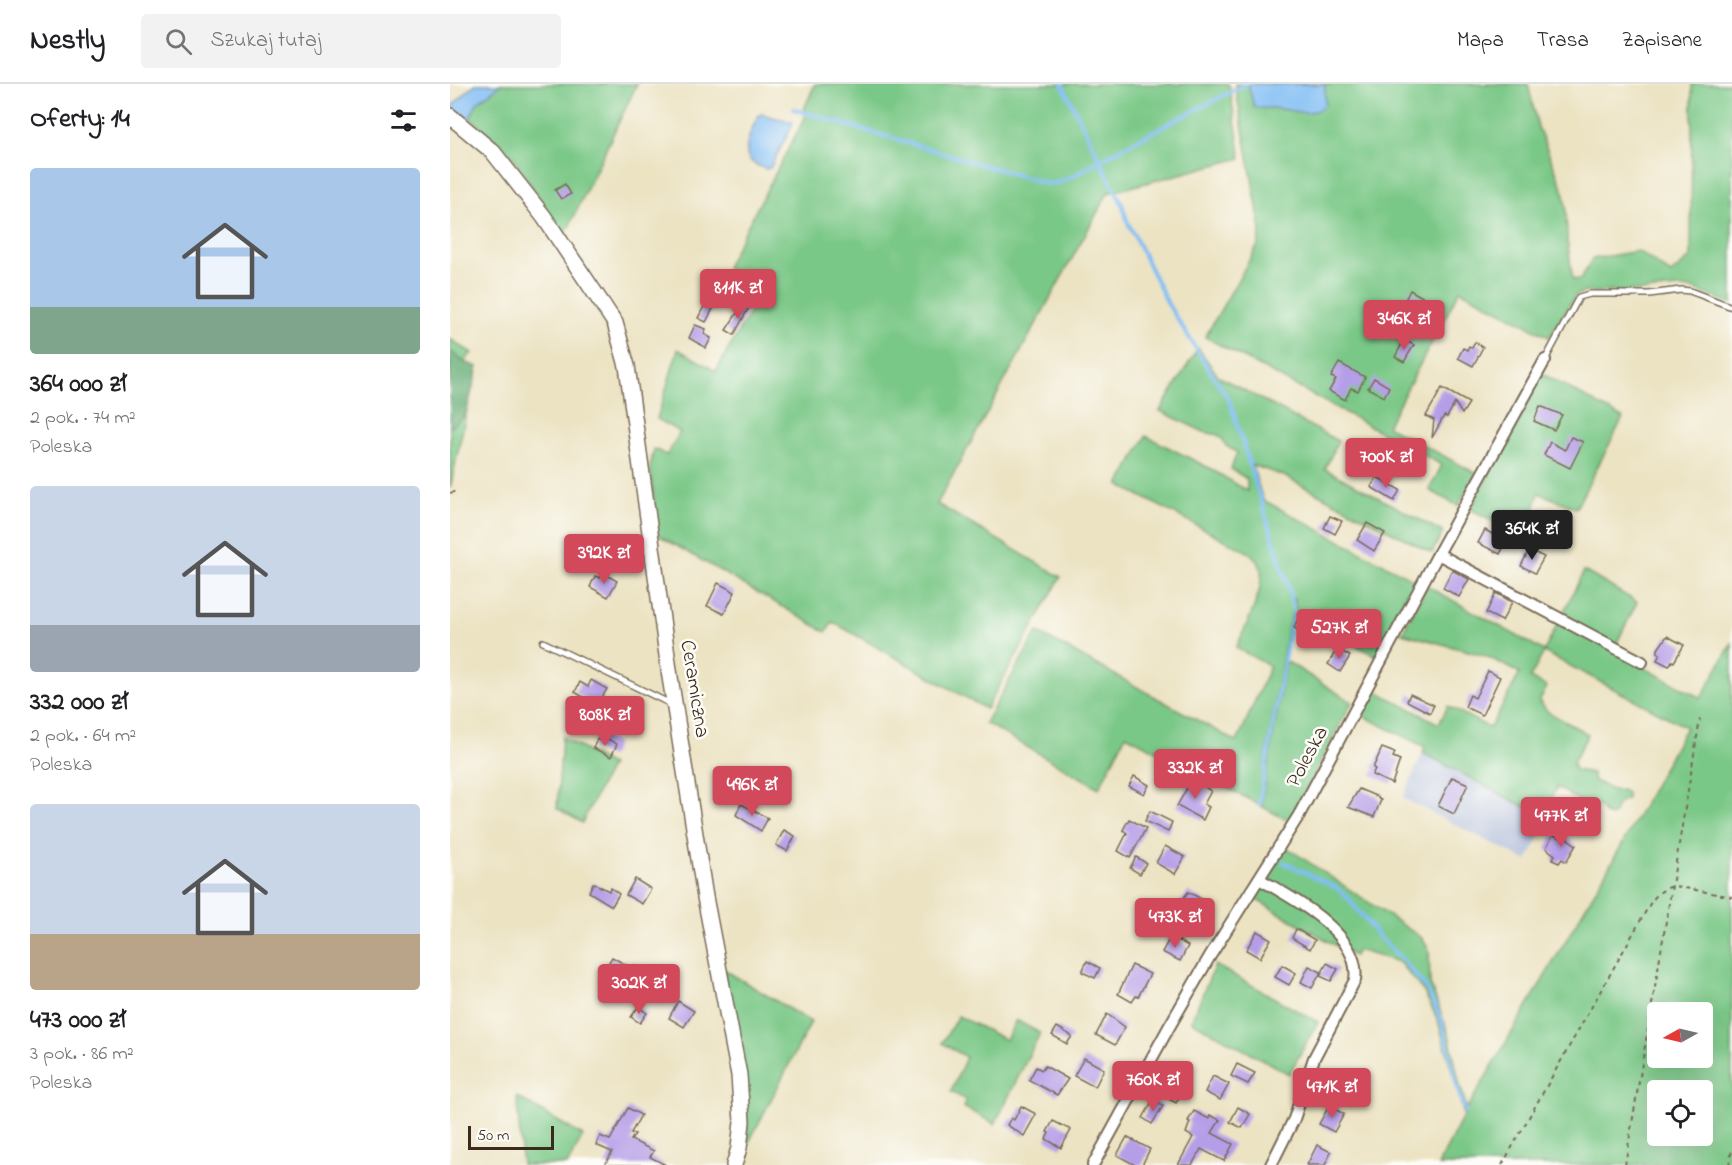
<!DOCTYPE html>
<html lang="pl">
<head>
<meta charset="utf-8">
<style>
  :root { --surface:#fff; --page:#f2f2f2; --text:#202124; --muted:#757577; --line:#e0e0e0; --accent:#d1495b }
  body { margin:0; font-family:"Indie Flower",sans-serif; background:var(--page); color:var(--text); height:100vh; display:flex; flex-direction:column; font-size:22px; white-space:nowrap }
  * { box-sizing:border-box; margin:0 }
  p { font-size:20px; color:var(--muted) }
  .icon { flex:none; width:33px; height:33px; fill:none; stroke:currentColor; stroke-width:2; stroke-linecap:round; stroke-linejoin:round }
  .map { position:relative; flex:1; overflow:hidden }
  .sheet { display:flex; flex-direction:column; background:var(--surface); width:450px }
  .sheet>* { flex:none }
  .needle { width:39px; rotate:262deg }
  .buttons { position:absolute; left:1197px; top:918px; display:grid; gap:12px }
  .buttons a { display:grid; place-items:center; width:66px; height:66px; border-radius:6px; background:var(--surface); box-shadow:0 6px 24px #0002; font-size:30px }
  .scale { position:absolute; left:18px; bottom:15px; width:86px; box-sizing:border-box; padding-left:6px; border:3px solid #3b2a1e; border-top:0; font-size:16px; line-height:21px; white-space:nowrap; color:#3b2a1e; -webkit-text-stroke:4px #fdfcf7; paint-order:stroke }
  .price { position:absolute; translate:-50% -51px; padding:0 14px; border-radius:6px; background:var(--accent); color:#fff; font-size:20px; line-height:39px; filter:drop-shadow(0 2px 3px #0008) }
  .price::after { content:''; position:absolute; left:50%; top:36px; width:18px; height:14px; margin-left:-9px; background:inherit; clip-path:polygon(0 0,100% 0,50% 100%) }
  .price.current { background:#222; color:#fff }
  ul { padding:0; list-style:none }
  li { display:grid; align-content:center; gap:12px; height:318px; padding:0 30px }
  li span { display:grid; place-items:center; height:186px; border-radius:6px; color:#555 }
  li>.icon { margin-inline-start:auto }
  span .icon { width:108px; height:108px; fill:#fffc; stroke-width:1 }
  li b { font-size:26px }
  h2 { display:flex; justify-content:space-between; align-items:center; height:72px; padding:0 30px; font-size:26px }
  header { display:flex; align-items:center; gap:36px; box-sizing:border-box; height:84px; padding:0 30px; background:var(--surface); border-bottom:2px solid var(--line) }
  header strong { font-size:28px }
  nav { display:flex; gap:33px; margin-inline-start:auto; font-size:21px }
  .search { width:420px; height:54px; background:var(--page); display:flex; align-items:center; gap:15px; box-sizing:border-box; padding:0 21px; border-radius:6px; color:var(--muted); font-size:22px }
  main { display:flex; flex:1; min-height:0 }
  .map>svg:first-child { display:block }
  .industrial { fill:#b9c4de }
  .green { fill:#7ac887; stroke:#5a7952; stroke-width:1.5; fill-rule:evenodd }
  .forest { fill:#63ac74; stroke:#4f6b49; stroke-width:1.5 }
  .water { fill:#81bef4; stroke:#5e7489; stroke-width:1.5 }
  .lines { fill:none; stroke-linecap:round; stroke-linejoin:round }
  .stream { stroke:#81bef4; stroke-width:4 }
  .building { fill:#b59ee8 }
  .lane-casing { stroke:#796b58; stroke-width:8 }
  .street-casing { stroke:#796b58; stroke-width:14 }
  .secondary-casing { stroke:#796b58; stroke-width:18 }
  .path { stroke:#796b58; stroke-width:2; stroke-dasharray:4.5 4.5; stroke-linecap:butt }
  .lane { stroke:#fff; stroke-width:5 }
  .street { stroke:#fff; stroke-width:10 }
  .secondary { stroke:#fff; stroke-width:15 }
  .labels { text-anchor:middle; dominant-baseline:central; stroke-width:5; stroke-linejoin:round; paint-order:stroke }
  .street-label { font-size:21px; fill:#3b2a1e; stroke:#fdfcf7 }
</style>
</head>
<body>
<header>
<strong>Nestly</strong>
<div class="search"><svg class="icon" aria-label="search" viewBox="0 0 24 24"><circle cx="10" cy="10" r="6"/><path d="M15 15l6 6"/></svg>Szukaj tutaj</div>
<nav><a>Mapa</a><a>Trasa</a><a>Zapisane</a></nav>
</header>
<main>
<section class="sheet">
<h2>Oferty: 14<svg class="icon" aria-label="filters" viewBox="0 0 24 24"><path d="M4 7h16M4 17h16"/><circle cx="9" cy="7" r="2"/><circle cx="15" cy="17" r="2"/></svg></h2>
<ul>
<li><span style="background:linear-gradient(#a9c7e8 75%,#7fa58c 0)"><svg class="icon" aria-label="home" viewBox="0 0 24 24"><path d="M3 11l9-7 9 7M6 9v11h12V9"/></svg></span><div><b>364 000 zł</b><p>2 pok. · 74 m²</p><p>Poleska</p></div></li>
<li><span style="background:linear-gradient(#c9d6e8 75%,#9aa5b1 0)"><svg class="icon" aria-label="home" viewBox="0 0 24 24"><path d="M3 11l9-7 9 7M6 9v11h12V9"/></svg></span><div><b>332 000 zł</b><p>2 pok. · 64 m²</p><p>Poleska</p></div></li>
<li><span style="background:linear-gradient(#c9d6e8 70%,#b9a48a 0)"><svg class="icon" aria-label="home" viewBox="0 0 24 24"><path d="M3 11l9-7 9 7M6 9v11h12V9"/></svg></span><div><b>473 000 zł</b><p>3 pok. · 86 m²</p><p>Poleska</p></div></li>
</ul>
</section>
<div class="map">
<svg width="1282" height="1081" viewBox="0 0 1282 1081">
  <rect width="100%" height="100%" fill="#fdfcf7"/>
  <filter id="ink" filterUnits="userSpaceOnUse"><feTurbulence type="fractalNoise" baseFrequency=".0167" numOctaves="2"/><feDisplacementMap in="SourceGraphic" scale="12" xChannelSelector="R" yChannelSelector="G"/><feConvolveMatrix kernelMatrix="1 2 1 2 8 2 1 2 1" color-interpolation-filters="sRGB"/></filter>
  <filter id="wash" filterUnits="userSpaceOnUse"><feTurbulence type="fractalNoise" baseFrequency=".008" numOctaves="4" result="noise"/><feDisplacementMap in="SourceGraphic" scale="24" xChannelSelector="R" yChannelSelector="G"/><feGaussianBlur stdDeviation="1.35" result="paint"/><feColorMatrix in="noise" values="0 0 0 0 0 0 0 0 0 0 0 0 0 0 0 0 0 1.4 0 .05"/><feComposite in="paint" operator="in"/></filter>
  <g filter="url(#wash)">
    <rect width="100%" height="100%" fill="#ece3c3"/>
    <path class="industrial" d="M973,669l126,66 -22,42 -124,-63z"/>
    <g class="green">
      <path d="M51,0h136l-73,153 -53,-83 -41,-36 7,-15z"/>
      <path d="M365,0h414l12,74 -133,35 -171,311 124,73 -75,132 -153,-87 -7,10 -168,-97 -8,-68 4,-18 13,6 13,-23 -23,-13 21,-70 38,22 52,-90 -35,-1 -7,-4 1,-11 78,-148 2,-6 -3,-2z"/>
      <path d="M785,0h293l10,43 25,62 3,18 1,33 6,40 8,-1 11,-20 46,-8 33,23 20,-17 1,-173h40v220l-39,-15 -13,-1 -38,3 -57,1 -9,3 -27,42 -89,-47 -73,136 89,47 -18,33 -29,-16 13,-25 -237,-128 53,-92 3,-15z"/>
      <path d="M0,255l22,14 -8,9 -14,-11z"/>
      <path d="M748,264l20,28 120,65 -13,28 118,63 -11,21 -148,-77 -32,-11 11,35 153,81 -40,75 -79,-41 -3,-18 -2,18 -4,11 -30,178 -132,-69 -27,53 -114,-65 52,-91 200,110 33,-76 -34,-18c8,-19 33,-64 23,-85 -2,-3 -6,-7 -9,-10l-131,-68 27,-49 65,33 36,22v-12l-16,-10 6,-17 -11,-6 -3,-6 -5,-5 -14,-3 -44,-21z"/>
      <path d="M1091,289l82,45 -47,90 -37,-15 -14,45 -55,-29z"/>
      <path d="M16,330l-16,75v-61z"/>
      <path d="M1134,487l53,31 -24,49 88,47 31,-55v522h-294l26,-50 -26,-95 -14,-28 -25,-30 -42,-12 -3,6 -99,-57 31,-52 136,91 7,12 1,34 19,51 10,47 8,27 152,-259 67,-123 -142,-75 -14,26 17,9 -8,14 9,11 40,22 -15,29 2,7 17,3 2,8c10,3 17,12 28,9l5,3v6c-9,3 -11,5 -13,15l-3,2 -6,-2 -6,-8 -14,-2 -28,-17 -15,29 -119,-63 2,-6 -66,-33 13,-25 67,35 9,-18 42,22 30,-55 -34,-17 -84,-23 25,-47 117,65zM1208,928h44v46h-44zM1208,1006h44v46h-44z"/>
      <path d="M836,577l66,41 -63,119 -28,-15z"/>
      <path d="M112,653l49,28 -29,58 -25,-15z"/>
      <path d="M765,881l103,57 -29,52 -98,-53z"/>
      <path d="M273,885l88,53 -64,124v-32z"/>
      <path d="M508,932l48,24 10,-20 24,13 -45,91 -32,-17 3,-7 -15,-8 15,-35 -24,-14z"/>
      <path d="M67,1013l66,39 -16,29h-45z"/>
    </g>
    <path class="forest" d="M0,267l14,11 14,5 -12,47 -16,14z"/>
    <g class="water">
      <path d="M25,0h26l-24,19 -7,15 -20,11v-21z"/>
      <path d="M798,0h77v21c-14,14 -35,4 -52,3 -7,0 -12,1 -19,-1z"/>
      <path d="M311,30l31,8 1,2 -23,44 -4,1c-5,-2 -14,-5 -17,-10 -7,-12 4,-32 9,-43z"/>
    </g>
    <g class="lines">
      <g class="stream">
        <path d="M612,0l60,120 6,19 41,83 61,96 60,191 4,22 -4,12 -31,178"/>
        <path d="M343,25l255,75c20,-1 37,-16 54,-25 47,-26 96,-50 144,-75"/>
        <path d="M833,778l54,26 11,10 32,40 22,21 25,30 14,30 19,78 6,15"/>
      </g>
    </g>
    <g id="blocks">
      <g class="building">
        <path d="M115,100l6,10 -10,5 -6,-9z"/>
        <path d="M296,203l1,6 -30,8 -11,21 -8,-4 13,-25 16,-5v2z"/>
        <path d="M960,206l23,13 -8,15 -23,-12z"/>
        <path d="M293,220l6,3 -15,28 -8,-5z"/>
        <path d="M245,241l11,4 -2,5 7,4 -5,10 -17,-10z"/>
        <path d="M954,256l10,5 -10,17 -9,-5z"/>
        <path d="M1025,258l8,5 -10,19 -15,-8 5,-10 4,2 2,-4 3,2z"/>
        <path d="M889,279l26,14 -7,14 -7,-3 -6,12 -16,-9 7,-12 -5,-2z"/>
        <path d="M924,294l15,9 -5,10 -16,-9z"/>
        <path d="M992,304l27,15 -7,11 -7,-11 -8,14 -3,-1 -12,22 2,-18 -8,-4z"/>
        <path d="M1090,322l22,9 -8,15 -20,-9z"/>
        <path d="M1121,353l12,5 -13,26 -26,-13 6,-13 15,8z"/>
        <path d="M927,393l23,13 -6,11 -23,-14z"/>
        <path d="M880,432l12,5 -7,13 -11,-6z"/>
        <path d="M917,439l18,10 -11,18 -17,-11z"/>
        <path d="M1035,446l11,6 2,-3 10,5 -8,16 -22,-11z"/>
        <path d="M1079,466l15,7 -9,16 -14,-7z"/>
        <path d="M1002,486l17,9 -10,18 -16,-9z"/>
        <path d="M153,489l14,8 -9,16 -18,-10 5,-11 5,2z"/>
        <path d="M268,499l17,9 -11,22 -17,-8z"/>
        <path d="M1046,509l16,9 -10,19 -16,-8z"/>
        <path d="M847,537l31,15 -4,8 -30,-16z"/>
        <path d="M1217,552l17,9 -10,17 -2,-1 -3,5 -12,-6 3,-6 -2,-1v-4z"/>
        <path d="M887,565l13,7 -10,16 -12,-8z"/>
        <path d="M1038,587l12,6 -18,38 -17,-8 5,-12 5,3z"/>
        <path d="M141,596l16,9 -10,17 -22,-14 5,-10 8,5z"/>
        <path d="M960,610l24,11 -4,8 -23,-12z"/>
        <path d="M154,653l13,7 -6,13 -18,-9 4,-9 4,2z"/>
        <path d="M932,664l13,5 -2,4 7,3 -8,24 -20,-9 3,-6 -2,-1z"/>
        <path d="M684,692l15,9 -5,9 -15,-8z"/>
        <path d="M1002,693l16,7 -14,30 -16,-8z"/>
        <path d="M742,695l19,12 -7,13 5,3 -6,13 -26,-14z"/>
        <path d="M909,705l19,8v1l3,2 -7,17 -26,-10z"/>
        <path d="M291,720l27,14 -7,13 -25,-16z"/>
        <path d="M700,727l22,11 -4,10 -23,-11z"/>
        <path d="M679,735l17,9 -16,30 -12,-7 9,-18 -4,-3z"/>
        <path d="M334,746l11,6 -8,15 -11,-6z"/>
        <path d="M1103,751l11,4 1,-2 11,8 -10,17 -4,-3 -3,4 -7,-3 3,-5 -9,-7z"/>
        <path d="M715,762l20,11 -10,17 -19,-11z"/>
        <path d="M686,773l10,6 -6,11 -10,-6z"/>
        <path d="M185,795l16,10 -9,15 -16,-9z"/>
        <path d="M143,799l16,8 2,-3 8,6 -7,12 -23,-14z"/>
        <path d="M738,808l16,8 -8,15 -2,-1 -3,5 -12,-6 3,-5 -2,-5z"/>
        <path d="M846,845l19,11 -5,9 -18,-11z"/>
        <path d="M807,847l14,8 -11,19 -14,-8z"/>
        <path d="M721,852l17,10 -8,15 -18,-9z"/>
        <path d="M162,873l18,10 -12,25 -20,-12z"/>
        <path d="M637,877l13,7 -5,10 -13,-6z"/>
        <path d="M877,879l11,6 -7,12 -11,-5z"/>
        <path d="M184,881l27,14 -5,11 -26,-15z"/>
        <path d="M682,881l18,9 -12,23 -2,-1 -4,6 -14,-8z"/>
        <path d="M832,881l14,8 -7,12 -14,-8z"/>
        <path d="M859,882l12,6 -9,16 -11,-6z"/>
        <path d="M228,917l16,10 -10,16 -15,-9z"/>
        <path d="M188,923l9,6 -7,10 -9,-6z"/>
        <path d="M657,930l18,13 -10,18 -19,-10z"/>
        <path d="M607,943l15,9 -5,8 -15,-9z"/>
        <path d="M634,974l20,11 -9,18 -21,-11z"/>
        <path d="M787,980l18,9 -7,11 -17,-8z"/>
        <path d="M595,982l23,13 -11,16 -28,-15 7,-13 6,3z"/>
        <path d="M763,992l16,8 -9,16 -15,-8z"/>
        <path d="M720,994l15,8 -9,17 -15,-8z"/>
        <path d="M703,1016l10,6 -11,18 -9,-6z"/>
        <path d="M571,1022l15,8 -12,22 -17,-11 4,-7 3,2z"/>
        <path d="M879,1022l15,8 -10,18 -15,-8z"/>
        <path d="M788,1023l12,7 -8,14 -12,-6z"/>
        <path d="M178,1024l13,7 -10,18 4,1 -4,6 23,11 -4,6 16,8h-61l7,-13 -16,-7 4,-9 10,4z"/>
        <path d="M744,1027l15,8 1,-4 10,5 -8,13 21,11 -9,17 -23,-12 -9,16h-14l15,-28 -7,-4 4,-11 -2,-1z"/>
        <path d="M603,1037l18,9 -10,18 -15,-9 3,-6 -2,-1z"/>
        <path d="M677,1053l23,12 -8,16h-7l-18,-10z"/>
        <path d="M867,1061l14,7 -6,13h-18z"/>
      </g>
    </g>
  </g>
  <g filter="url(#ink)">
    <use href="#blocks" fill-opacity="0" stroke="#796b58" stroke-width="1.5"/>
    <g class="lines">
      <defs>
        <g id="lane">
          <path d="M1095,276l34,-63 11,-3h59l32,-4 9,1 42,16"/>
          <path d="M93,558l130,63"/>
        </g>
        <g id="street">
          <path d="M988,470l204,108"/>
          <path d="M809,795c34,19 103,55 96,101l-41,78 -20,61 -23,46"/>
          <path d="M643,1081l76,-138 41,-71 89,-141 139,-261 107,-194"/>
        </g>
        <path id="secondary" d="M0,32l43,36 51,65 71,106 12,43 43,311 35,220 34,178 3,47 -3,26 -5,17"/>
      </defs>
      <use href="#lane" class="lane-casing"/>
      <use href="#street" class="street-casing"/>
      <use href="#secondary" class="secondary-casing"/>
      <g class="path">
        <path d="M0,409l7,-2"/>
        <path d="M1052,1081l149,-263c7,-9 12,-14 24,-16l57,11"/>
        <path d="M1175,1081l75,-446"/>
        <path d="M1279,1081l3,-15"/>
      </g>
      <use href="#lane" class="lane"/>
      <use href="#street" class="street"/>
      <use href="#secondary" class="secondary"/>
    </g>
  </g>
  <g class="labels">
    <g class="street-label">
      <text transform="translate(244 605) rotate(81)">Ceramiczna</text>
      <text transform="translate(858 673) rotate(-62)">Poleska</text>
    </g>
  </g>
</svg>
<div class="buttons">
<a><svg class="needle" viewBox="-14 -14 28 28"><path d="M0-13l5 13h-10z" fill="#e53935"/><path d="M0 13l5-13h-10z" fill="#757577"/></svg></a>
<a><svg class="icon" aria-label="locate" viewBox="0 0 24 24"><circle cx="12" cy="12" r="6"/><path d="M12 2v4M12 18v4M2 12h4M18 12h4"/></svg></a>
</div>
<div class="scale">50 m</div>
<b class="price" style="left:288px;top:236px">811K zł</b>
<b class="price" style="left:954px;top:267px">346K zł</b>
<b class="price" style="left:936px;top:405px">700K zł</b>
<b class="price current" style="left:1082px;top:477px">364K zł</b>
<b class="price" style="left:154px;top:501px">392K zł</b>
<b class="price" style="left:889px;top:576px">527K zł</b>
<b class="price" style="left:155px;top:663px">808K zł</b>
<b class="price" style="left:745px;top:716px">332K zł</b>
<b class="price" style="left:302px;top:733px">496K zł</b>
<b class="price" style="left:1111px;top:764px">477K zł</b>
<b class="price" style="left:725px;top:865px">473K zł</b>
<b class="price" style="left:189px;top:931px">302K zł</b>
<b class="price" style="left:703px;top:1028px">760K zł</b>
<b class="price" style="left:882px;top:1035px">471K zł</b>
</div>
</main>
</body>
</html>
